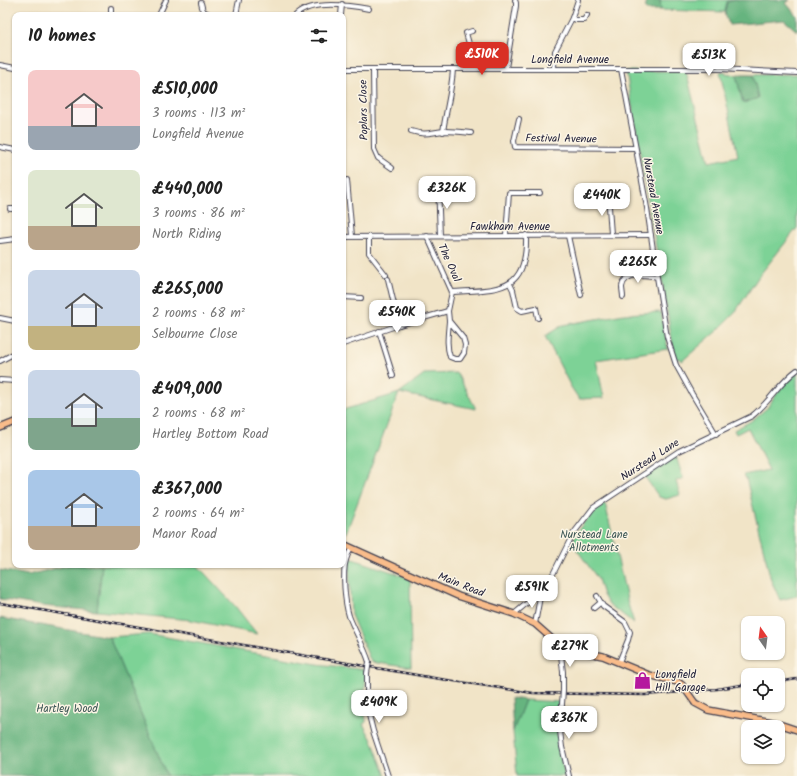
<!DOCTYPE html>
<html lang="en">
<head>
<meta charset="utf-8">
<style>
  :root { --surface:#fff; --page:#f2f2f2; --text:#222; --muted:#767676; --accent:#d93025 }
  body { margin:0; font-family:Kalam,sans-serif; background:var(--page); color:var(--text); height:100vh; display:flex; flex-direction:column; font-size:15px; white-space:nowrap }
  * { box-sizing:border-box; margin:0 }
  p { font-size:13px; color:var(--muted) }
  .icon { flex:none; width:22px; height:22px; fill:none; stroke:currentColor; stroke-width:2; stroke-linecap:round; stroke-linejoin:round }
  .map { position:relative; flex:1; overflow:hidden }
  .side { position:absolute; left:12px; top:12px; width:334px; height:556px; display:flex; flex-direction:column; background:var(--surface); border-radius:8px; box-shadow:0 1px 3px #0004 }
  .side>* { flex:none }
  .needle { width:26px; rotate:346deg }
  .tools { position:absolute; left:741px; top:616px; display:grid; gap:8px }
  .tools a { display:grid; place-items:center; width:44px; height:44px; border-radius:8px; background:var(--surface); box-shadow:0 1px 3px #0004; font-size:20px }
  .price { position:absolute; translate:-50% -34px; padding:0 9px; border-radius:8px; background:#fff; color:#222; font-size:13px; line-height:26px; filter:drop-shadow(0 1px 2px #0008) }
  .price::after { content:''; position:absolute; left:50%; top:24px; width:12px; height:9px; margin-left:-6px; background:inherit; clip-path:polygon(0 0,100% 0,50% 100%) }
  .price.selected { background:var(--accent); color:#fff }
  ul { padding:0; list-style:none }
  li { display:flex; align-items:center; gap:12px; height:100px; padding:0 16px }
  li span { display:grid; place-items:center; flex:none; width:112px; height:80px; border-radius:8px; color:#555 }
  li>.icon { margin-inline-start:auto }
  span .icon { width:48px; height:48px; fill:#fffc; stroke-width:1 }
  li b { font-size:17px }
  h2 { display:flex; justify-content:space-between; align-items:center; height:48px; padding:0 16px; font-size:17px }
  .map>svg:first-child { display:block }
  .green { fill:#7dd296; stroke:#507a68 }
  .forest { fill:#66b47f; stroke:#446b5d }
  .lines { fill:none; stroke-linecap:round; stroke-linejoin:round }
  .minor-casing { stroke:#413f50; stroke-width:6 }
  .major-casing { stroke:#413f50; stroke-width:8 }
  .minor { stroke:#fff; stroke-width:4 }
  .major { stroke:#f9bc8a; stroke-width:5.5 }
  .rail-casing { stroke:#22223b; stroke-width:2.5 }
  .rail { stroke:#fcf5e5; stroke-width:1; stroke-dasharray:3; stroke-linecap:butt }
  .minor-bridge-casing { stroke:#413f50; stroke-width:6; stroke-linecap:butt }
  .major-bridge-casing { stroke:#413f50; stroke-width:8; stroke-linecap:butt }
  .minor-bridge { stroke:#fff; stroke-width:4 }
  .major-bridge { stroke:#f9bc8a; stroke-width:5.5 }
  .labels { text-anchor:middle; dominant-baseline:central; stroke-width:3; stroke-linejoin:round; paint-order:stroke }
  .street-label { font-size:11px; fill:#22223b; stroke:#fcf5e5 }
  .park-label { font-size:11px; fill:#3d5756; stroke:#fcf5e5 }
  .poi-label { font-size:11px; fill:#22223b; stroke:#fcf5e5; text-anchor:start }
</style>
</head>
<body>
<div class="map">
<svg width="797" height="776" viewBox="0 0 797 776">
  <rect width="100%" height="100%" fill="#fcf5e5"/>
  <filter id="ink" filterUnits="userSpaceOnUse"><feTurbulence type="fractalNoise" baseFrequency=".025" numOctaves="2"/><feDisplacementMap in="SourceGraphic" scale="8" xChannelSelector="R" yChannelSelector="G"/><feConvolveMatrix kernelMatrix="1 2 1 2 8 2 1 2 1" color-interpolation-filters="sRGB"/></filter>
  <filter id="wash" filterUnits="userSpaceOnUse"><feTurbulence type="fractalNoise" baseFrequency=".012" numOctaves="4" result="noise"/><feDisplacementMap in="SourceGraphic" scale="16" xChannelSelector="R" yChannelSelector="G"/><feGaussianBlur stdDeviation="0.9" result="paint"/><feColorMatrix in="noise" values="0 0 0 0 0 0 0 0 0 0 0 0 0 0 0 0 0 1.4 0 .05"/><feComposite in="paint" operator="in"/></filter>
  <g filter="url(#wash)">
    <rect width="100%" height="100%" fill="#f1e4c7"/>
    <g class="green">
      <path d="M660,0h76l-9,2 -2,10 -64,-2z"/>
      <path d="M626,71h60l23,91 29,-6 -18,-84 16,3 7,28 15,-5 -5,-23 44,-1v154l-38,48 -25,38 -16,16 -36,31 -2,-3 -4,2 -3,-14z"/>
      <path d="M661,312l7,37 -72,11 8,38 -25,1 -8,-12 -26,-51 18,-11 61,-11z"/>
      <path d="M457,373l19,36 -77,-16 -53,140 -3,-2v-120l3,-2 53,-16 25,-19z"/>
      <path d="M797,373v223l-17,4 -9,-20 -25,-102 -3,-3 26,-5 -21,-42 -12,6 -2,-4 17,-9 16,-13 20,-29z"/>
      <path d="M676,456l7,22 -7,3 4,14 -14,4 -7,-2 -14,-20z"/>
      <path d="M605,503l23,101 6,19 -26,-19 -5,-9 -5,-16 -26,-36c7,-17 18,-30 33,-40z"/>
      <path d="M350,558l60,20 1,90 -40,-6 -20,-47 -2,-47z"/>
      <path d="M102,565h95l38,41 22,28 -66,-14 -94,-9z"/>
      <path d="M149,634l168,30 49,6 -2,35 2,17 -3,2 9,16 14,36h-219l-58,-139z"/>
      <path d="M525,700l35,2 -2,3v40l7,31h-48l-4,-45z"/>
    </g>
    <g class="forest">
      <path d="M645,0h15l1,10h-15z"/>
      <path d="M736,0h54l-4,3 11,13v15l-13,-11 -55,5 -4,-13 2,-10z"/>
      <path d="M736,75h17l5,23 -15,5z"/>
      <path d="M69,565h33l-5,46 -55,-5 -42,-7v-29l28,5z"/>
      <path d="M0,618l109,19 58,139h-167z"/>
      <path d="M511,698l14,2 -12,31z"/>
    </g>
  </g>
  <g filter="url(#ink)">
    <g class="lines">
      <defs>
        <g id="minor">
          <path d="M201,3l2,8 8,4"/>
          <path d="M111,8v7"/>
          <path d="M159,15l7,-15"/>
          <path d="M197,15l6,-4"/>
          <path d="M236,15l3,-15"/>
          <path d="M296,15c16,-15 52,-10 73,-6"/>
          <path d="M341,15l1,-11"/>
          <path d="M572,18l4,2h8l3,-5"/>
          <path d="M0,65l15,3"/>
          <path d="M470,68l1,-17 -5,-18 6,-2"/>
          <path d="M506,68l10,-62v-3l-1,-3"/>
          <path d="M554,68l1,-17 17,-33 6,-18"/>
          <path d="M343,69h376l78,4"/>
          <path d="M373,69l1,80 4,9 14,10"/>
          <path d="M621,69l26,139 10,69 10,60 9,28 16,29 24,40"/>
          <path d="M519,119l-5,22 1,6 120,1"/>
          <path d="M411,131c16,5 19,1 34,0 9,0 17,1 26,2"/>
          <path d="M443,132c3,-22 9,-42 10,-63"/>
          <path d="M0,147l15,3"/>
          <path d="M347,180l5,56"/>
          <path d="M438,184l2,52"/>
          <path d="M607,198l2,9 2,27"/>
          <path d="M10,209h5"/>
          <path d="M506,235l3,-42h31"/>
          <path d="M427,236l25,56 -4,19 1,10 14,17 2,7 -1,8 -4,6h-5l-5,-2c-4,-12 -2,-23 -1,-36"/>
          <path d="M568,236l13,59"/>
          <path d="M343,237l308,-2"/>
          <path d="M369,237v16l17,22"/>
          <path d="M0,241l15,-2"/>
          <path d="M388,279l11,46"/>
          <path d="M510,284l3,6 4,18 5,3 14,-3 2,10"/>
          <path d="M452,292c45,-3 76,2 74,-57"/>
          <path d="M343,297l18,1"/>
          <path d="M623,297c0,-3 -1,-7 -1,-10 2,-16 25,-12 35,-10"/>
          <path d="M0,318l15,3"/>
          <path d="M379,331l14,45"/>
          <path d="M343,344l56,-19 49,-14"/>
          <path d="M0,361l15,-8"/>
          <path d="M0,380l15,1"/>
          <path d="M351,549c-2,3 -4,7 -5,11 -4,13 -1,43 3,56 6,16 15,30 20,46"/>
          <path d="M597,596l6,10 22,16 5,10 -2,8 -9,22"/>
          <path d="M594,608l6,-5"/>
          <path d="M514,614l25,-21"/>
          <path d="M535,624l5,-27 -1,-4 13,-17 21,-42 20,-26 86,-57 73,-35c17,-13 27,-33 45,-46"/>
          <path d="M560,646l3,26v18"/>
          <path d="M367,673v34l6,24 15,45"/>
          <path d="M562,704l-2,27 2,16 7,29"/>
        </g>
        <g id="major">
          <path d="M0,428l15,-6"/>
          <path d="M343,544l115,52 56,18 21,10 25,22 3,2 40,8 46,19 29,7 4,3"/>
          <path d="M695,703l13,7 68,13 21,7"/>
        </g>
      </defs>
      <use href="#minor" class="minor-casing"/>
      <use href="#major" class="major-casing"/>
      <use href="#minor" class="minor"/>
      <use href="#major" class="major"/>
      <defs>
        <g id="rail">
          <path d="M0,603l434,75 99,15 112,2 72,-6 31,-5"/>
          <path d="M778,682l19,-3"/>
        </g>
      </defs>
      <use href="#rail" class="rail-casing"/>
      <use href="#rail" class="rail"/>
      <defs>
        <g id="minor-bridge">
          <path d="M367,673l2,-11"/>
          <path d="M562,704l1,-14"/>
        </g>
        <path id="major-bridge" d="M682,685l13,18"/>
      </defs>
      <use href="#minor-bridge" class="minor-bridge-casing"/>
      <use href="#major-bridge" class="major-bridge-casing"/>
      <use href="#minor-bridge" class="minor-bridge"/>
      <use href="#major-bridge" class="major-bridge"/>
    </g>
  </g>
  <defs>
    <symbol id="shop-bare" viewBox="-9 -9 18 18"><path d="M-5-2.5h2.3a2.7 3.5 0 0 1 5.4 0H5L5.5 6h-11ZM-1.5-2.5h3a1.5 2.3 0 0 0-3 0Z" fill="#b5179e" stroke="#fcf5e5" stroke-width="2.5" paint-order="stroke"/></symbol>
  </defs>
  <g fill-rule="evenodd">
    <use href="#shop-bare" x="630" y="668" width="25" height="25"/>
  </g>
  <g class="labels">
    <g class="street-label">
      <text x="570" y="60">Longfield Avenue</text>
      <text transform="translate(364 110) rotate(-91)">Poplars Close</text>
      <text transform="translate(561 139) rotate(1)">Festival Avenue</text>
      <text transform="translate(653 196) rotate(80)">Nurstead Avenue</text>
      <text x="510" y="227">Fawkham Avenue</text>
      <text transform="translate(449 263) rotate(66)">The Oval</text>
      <text transform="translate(650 460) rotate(-33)">Nurstead Lane</text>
      <text transform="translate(461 585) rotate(22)">Main Road</text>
    </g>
    <g class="park-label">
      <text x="594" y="535">Nurstead Lane<tspan x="594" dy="13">Allotments</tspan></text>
      <text x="67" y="709">Hartley Wood</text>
    </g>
    <g class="poi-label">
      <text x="655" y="675">Longfield<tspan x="655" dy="13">Hill Garage</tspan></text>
    </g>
  </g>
</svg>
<div class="tools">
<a><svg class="needle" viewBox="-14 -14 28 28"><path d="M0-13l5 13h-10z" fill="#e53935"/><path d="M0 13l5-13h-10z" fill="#767676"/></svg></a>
<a><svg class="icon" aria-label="locate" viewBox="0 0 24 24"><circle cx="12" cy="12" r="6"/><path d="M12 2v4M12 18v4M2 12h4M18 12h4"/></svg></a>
<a><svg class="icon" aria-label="layers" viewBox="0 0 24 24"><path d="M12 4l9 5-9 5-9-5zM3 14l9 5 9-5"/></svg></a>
</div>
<b class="price selected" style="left:482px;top:76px">£510K</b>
<b class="price" style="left:709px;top:77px">£513K</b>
<b class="price" style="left:447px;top:210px">£326K</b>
<b class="price" style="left:602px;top:217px">£440K</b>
<b class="price" style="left:638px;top:284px">£265K</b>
<b class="price" style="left:397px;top:334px">£540K</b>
<b class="price" style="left:532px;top:609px">£591K</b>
<b class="price" style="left:570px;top:668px">£279K</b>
<b class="price" style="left:379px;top:724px">£409K</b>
<b class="price" style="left:569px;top:740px">£367K</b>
<section class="side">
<h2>10 homes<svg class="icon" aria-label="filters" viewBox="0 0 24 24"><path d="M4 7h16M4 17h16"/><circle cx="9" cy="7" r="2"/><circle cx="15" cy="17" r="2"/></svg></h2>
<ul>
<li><span style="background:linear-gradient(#f6c9c9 70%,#9aa5b1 0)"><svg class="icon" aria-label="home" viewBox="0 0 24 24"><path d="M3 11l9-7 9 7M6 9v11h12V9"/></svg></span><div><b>£510,000</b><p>3 rooms · 113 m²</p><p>Longfield Avenue</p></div></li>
<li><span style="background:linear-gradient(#dfe7d0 70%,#b9a48a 0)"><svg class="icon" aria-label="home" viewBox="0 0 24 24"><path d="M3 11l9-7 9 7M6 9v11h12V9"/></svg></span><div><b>£440,000</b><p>3 rooms · 86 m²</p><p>North Riding</p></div></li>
<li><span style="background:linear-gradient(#c9d6e8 70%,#c2b280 0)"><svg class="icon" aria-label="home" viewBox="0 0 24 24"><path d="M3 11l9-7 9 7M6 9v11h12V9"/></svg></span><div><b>£265,000</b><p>2 rooms · 68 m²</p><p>Selbourne Close</p></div></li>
<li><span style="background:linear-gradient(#c9d6e8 60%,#7fa58c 0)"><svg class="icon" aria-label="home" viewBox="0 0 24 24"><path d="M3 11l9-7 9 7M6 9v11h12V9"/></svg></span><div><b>£409,000</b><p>2 rooms · 68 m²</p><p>Hartley Bottom Road</p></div></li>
<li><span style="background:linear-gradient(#a9c7e8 70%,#b9a48a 0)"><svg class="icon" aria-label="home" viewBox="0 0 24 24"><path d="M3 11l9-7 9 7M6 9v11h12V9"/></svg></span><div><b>£367,000</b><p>2 rooms · 64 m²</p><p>Manor Road</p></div></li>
</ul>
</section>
</div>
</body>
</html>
